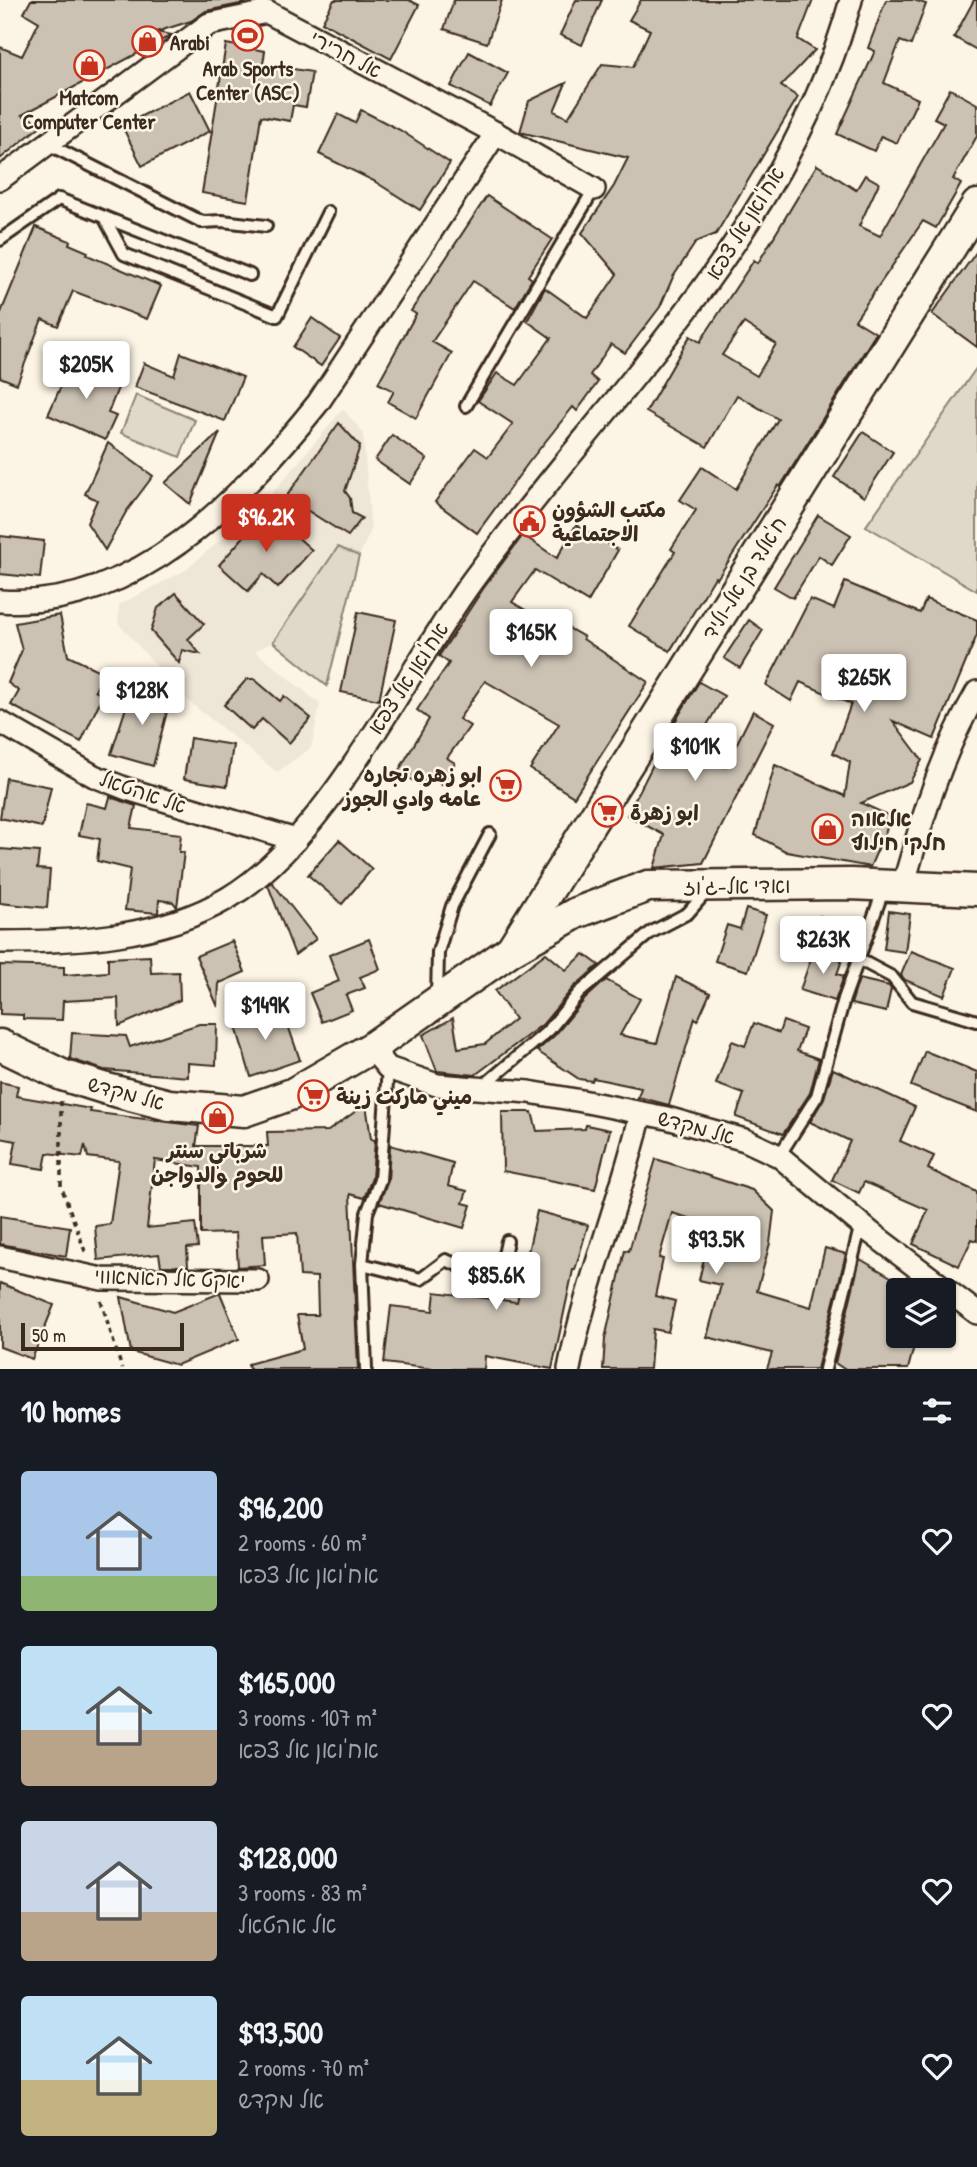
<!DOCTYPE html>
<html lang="en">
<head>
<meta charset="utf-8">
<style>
  :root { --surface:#171b24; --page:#242831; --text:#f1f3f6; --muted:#9ea1a6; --accent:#c8321e }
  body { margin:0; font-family:"Patrick Hand","Playpen Sans Arabic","Playpen Sans Hebrew",sans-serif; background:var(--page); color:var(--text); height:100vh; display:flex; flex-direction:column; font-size:26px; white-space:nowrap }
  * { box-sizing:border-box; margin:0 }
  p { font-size:23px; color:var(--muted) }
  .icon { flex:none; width:38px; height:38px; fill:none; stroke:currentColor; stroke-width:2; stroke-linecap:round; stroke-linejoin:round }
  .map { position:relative; height:1369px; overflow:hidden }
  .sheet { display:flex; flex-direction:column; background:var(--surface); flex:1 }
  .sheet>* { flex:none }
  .tools { position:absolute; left:886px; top:1278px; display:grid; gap:14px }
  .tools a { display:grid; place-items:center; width:70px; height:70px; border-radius:7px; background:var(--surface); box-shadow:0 2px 5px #0004; font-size:35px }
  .scale { position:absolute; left:21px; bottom:18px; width:163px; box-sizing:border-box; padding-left:7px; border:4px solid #3b2a1e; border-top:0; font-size:19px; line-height:24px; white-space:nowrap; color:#3b2a1e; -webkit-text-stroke:5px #fcf5e5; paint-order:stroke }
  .price { position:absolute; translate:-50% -60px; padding:0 16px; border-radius:7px; background:#fff; color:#222; font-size:23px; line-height:46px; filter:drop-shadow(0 2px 4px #0008) }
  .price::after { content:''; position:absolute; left:50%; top:42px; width:21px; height:16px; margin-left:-10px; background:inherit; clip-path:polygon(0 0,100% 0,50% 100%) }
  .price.active { background:var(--accent); color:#fff }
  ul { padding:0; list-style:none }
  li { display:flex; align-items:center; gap:21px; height:175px; padding:0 21px }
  li span { display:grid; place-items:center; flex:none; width:196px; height:140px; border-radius:7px; color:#555 }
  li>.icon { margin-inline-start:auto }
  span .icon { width:84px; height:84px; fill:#fffc; stroke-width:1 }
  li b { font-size:30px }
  h2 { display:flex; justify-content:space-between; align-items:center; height:84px; padding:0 21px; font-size:30px }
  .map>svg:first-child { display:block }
  .built { fill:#eee6d6 }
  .green { fill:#e0d8c8; stroke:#8e8173; stroke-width:2 }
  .building { fill:#ccc2b3; stroke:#3b2a1e; stroke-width:2; fill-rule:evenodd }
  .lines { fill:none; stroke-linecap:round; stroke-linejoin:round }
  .lane-casing { stroke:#3b2a1e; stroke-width:16 }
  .street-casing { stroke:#3b2a1e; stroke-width:26 }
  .secondary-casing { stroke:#3b2a1e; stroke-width:35 }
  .path { stroke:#3b2a1e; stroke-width:3.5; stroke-dasharray:5 5; stroke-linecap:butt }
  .lane { stroke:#fcf5e5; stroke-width:10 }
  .street { stroke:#fcf5e5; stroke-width:21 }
  .secondary { stroke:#fcf5e5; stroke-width:30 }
  .labels { text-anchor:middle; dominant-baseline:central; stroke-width:5; stroke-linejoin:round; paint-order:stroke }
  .poi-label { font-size:21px; font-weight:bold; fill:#3b2a1e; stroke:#fcf5e5; text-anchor:start }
  .street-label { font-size:21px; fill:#3b2a1e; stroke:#fcf5e5 }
</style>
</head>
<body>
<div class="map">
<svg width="977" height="1369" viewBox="0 0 977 1369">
  <rect width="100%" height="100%" fill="#fcf5e5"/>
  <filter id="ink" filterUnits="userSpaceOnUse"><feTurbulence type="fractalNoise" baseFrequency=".0143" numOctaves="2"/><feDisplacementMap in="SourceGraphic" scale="14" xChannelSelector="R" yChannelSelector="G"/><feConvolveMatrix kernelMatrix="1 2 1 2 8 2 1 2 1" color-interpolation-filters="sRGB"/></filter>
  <g filter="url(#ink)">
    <path class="built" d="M343,409l20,24 8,97 -12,26 -21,-8 -65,94 -18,9 65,53 -9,44 -34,24 -90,-72 -69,-77 1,-18 67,-35 83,-73z"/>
    <g class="green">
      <path d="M977,367v224l-111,-65z"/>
      <path d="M136,395l59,25 -15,37 -59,-24z"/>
      <path d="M338,547l21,9 -32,130 -54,-44z"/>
    </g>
    <g class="building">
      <path d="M31,0h213l1,3 -39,8 -15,10 -35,11 16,3 -150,80 21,9 -43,35v-112l22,9 17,-34 -15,-9z"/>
      <path d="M334,0h75l10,5 -28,54 -69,-37z"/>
      <path d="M454,0h48l-15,43 -43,-14z"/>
      <path d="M576,0h26l-20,45 -22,-10z"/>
      <path d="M641,0h172l-15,39 17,11 -34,36 17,11 -82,137 -20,8 -23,35 -13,30 -35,46 -14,-9 -21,31 8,7 -21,29 -4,-4 -44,55 -52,71 -42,-31 40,-54 13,9 25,-33 -35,-23 19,-28 20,12 34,-47 -24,-17 18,-33 42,30 30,-44 -35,-41 32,-47 14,-28 -108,-26 9,-31 37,-18 -12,28 14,7 34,-54 31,3 17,-37 -21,-10z"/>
      <path d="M886,0h28l12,4 -15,41 -11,-4 -16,42 34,16 -21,44 -16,-7 -7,15 -37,-17 38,-83 -7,-3z"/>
      <path d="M974,0h3v50l-23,-13z"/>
      <path d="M226,44l39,7 -2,13 49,8 -6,35 -13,-2 -3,16 -29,-5 -13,85 -46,-8z"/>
      <path d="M469,52l39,21 -18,33 -39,-20z"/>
      <path d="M950,89l27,15v32l-24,43 8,5 -25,44 -13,-7 -68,99 21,13 -96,154 -2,-2 -61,94 -2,-2 -45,74 -41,-25 46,-74 -4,-3 25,-39 -16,-10 22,-33 34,22 42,-70 -41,-24 -30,52 -61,-35 44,-76 10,6 54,-82 4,3 59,-98 39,25 9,-15 14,8 -20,43 21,10 64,-113 -10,-5zM744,323l32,21 -19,32 -35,-21z"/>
      <path d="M190,91l20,40 -68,35 -20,-40z"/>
      <path d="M361,110l39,20 50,33 -30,47 -46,-29 -55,-27 19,-40 17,9z"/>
      <path d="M487,196l65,43 -24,37 4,3 -17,29 -42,-27 -41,61 20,11 -36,65 -28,-16 6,-11 -16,-8 38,-69 -5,-3z"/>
      <path d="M36,227l34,14 -1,3 19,8 -1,3 74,31 -14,33 -74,-28 -15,35 -16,-7 -25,65 -17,-7v-62z"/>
      <path d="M977,251v96l-45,-33z"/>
      <path d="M312,318l28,20 -19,28 -28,-19z"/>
      <path d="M181,353l62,24 -18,44 -90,-34 9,-24 30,13z"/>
      <path d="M72,361l48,22 -12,30 8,3 -11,24 -57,-25z"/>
      <path d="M339,423l21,23 -15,45 5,7 2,15 10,5 -14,18 -62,-39z"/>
      <path d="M220,432l-30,72 -25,-21z"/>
      <path d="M863,432l30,20 -29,45 -30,-20z"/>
      <path d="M392,435l35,24 -17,25 -35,-24z"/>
      <path d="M108,443l45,33 -27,36 -21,38 -18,-27 10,-23 -12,-6z"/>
      <path d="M267,510l45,40 -34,38 -15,-14 -15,17 -29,-26z"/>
      <path d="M818,515l33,20 -19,30 -13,-9 -26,42 -19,-11z"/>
      <path d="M576,525l42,25 -30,52 -53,-32 -23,32 39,23 3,-5 30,17 -1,2 65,43 -74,115 -44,-28 29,-45 -74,-43 -26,38 11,7 -23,32 8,5 -13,22 -14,-9 -6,10 -24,-14 31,-53 -12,-9 32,-47 -10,-7 44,-67 40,-54 34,23z"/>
      <path d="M0,536l44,5 -4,37 -40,-4z"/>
      <path d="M845,582l75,31 6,-14 51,21v15l-43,104 -41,-18 29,39 -12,22 -49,21 31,14 -22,50 -83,-15 -32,-17 20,-70 70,31 5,-34 -17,-9 18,-49 -51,-22 -9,19 -25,-16 44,-86 24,10z"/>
      <path d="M176,593l28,31 -16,15 12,15 -18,-4 -3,13 -28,-32 7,-23z"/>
      <path d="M358,612l38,8 -17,80 -38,-8z"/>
      <path d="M60,615l8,41 36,17 -9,18 8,4 -22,47 -70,-37 8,-14 -11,-8 14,-33 -7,-27z"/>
      <path d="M749,620l14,10 -23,38 -16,-10z"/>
      <path d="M247,679h7l26,22 4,-5 27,22 -22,25 -27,-24 -10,11 -28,-25z"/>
      <path d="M699,682l25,14 -32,55 33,16 28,-56 21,12 -71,140 -49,5 10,-33 -37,-20 49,-95z"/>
      <path d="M132,689l39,7 -18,70 -42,-12z"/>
      <path d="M190,738l43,7 -6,41 -43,-7z"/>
      <path d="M6,778l45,9 -9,40 -42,-9z"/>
      <path d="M110,797l26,9 -5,22 50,6 -2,18h5l-7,55 -4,-5 -14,-2 -1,13 -33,-3 5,-41 -33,-8 3,-22 -21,-4 7,-32 21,5z"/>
      <path d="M339,840l33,29 -30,35 -34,-29z"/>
      <path d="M0,849l39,3 -2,17 13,1 -3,38 -47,-5z"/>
      <path d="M272,882l44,57 -21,16 -27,-70z"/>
      <path d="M746,909l20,6 -18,56 -33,-10 12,-36 13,4z"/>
      <path d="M889,911l21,3 -5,38 -21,-3z"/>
      <path d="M820,916l15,6 -7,19 -16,-6z"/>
      <path d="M369,939l11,30 -20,8 5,11 -19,7 6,15 -30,12 -12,-29 29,-12 -10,-26z"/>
      <path d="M232,941l13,31 -25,11 -1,-2 -1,26 -22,-51z"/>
      <path d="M814,950l28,10 -5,14 7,2 -9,25 -35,-11z"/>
      <path d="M911,951l44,17 -11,28 -39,-16 -4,-5z"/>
      <path d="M546,953l20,17 18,-16 15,11 -26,23 -30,36 -68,51 -38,-4 -14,-36 30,-17 5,30 27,-4 30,-25 -20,-28z"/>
      <path d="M150,956l1,17 28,-1 1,28 -61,26 -1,-28 -55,3 -1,19 -39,-1v-4l-23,-1v-49l64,2v8l44,-3v-14z"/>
      <path d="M676,977l34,16 -12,27 -3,-2 -26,87 -31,-8 3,-9 -48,-10 -1,3 -13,-2 -42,-28 18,-16 30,-36 21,-19 34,19 -20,36 37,8z"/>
      <path d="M859,979l30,7 2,3 -5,23 -35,-8z"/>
      <path d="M251,1006l5,17 28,-9 16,46 -49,17 -19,-64z"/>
      <path d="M783,1021l22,8 -8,22 22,8 -9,34 -27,41 -47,-17 8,-23 -28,-10 16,-43 13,5 9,-23 25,10z"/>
      <path d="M199,1024h18l-1,41 -28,-2v14l-84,-7 -34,-11 2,-26 54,3 4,11z"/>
      <path d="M925,1051l52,21v40l-66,-26z"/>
      <path d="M833,1069l82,38 -15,34 34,15 -6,13 49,23v49l-5,-2 -13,27 -46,-22 15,-34 -64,-28 -5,11 -27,-13 18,-39 -40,-19 14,-24z"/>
      <path d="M0,1082l18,4 -2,10 75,13 -1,3 109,14 -3,20h72l-1,-14 61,-1 38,-27 5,35 4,1 -3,38 -8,20 -14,-4 8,175h-109l-1,-5 55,-15 -6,-34h21l-1,-38 -17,-1 -3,-43 -34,2 2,30 -27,2 -2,-34 -35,1v-67l-46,-7 -8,68 48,-5 3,24 -11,1 1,18h-27l-2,-12 -61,6 -3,-34 15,-2 9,-63 -31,-4 -3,-12 -3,12 -35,-4 -3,16 -32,-5 4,-23 -16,-3z"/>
      <path d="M502,1112h30l5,19 48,-2 1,-4 24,5 -15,59 -92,-18z"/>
      <path d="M390,1145l63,18 -5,23 19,5 -4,12 8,2 -7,23 -85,-25 9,-22z"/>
      <path d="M656,1159l96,31 22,21 -4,32 -13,48 54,16 14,-59 21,6 -29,115h-50l5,-16 -65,-16 14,-52 -22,-5 13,-55 -40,-12 -13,45 4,1 -8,37 20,5 -7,31 -15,-3 -3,40h-47l2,-30 20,-89 4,1z"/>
      <path d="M537,1211l51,14 -13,45h-2l-21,99 -67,-13 -1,13h-51l-49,-6 7,-57 42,5 2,-19 82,10z"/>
      <path d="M0,1216l70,11 -4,29 -66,-12z"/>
      <path d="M860,1259l38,22v54h19l-9,34h-64l-9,-6z"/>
      <path d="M0,1283l54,22 -22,54 -32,-12z"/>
      <path d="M220,1293l19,46 -62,26 -46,-13 -10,-55 52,15z"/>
    </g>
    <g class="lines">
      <defs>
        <g id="lane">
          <path d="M48,144l154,78 20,-1 44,5"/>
          <path d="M104,217l146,58"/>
          <path d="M0,240l59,-41 45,18 20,37 153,62 51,-104"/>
          <path d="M466,406l128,-217"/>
          <path d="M858,959l34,18 20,25 65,19"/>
          <path d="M437,998l1,-46 14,-46 38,-72"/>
          <path d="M483,1086l66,-56 30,-37 71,-60 38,-20 19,-22"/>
          <path d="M779,1156l38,-60 27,-97 40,-111"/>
          <path d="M362,1264l59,15 25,-19 52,23 9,-42"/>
          <path d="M366,1369l-4,-105 5,-51 13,-33 8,-112"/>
          <path d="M825,1369l36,-145"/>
        </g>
        <g id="street">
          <path d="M0,179l209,-155 58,-12 229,121 98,56"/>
          <path d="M0,601c135,10 241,-102 318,-198l178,-270"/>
          <path d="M0,722l94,54 33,13 169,51"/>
          <path d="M903,886c19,-67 39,-134 74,-194"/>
          <path d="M0,942c76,0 161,-4 228,-44 100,-60 175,-222 244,-317 137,-187 316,-351 379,-581"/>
          <path d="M371,1048l17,20 49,17 92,7 53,9 85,17 78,22 34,16 91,76 107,81"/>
          <path d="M0,1257l102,22 156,1"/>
          <path d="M569,1369c17,-88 52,-169 72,-256"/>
        </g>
        <g id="secondary">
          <path d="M513,947l464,-742"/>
          <path d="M0,1045l62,30 45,14 62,16 75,6 48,-17 79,-46 140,-98 65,-37 72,-27 203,-2 126,6"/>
        </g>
      </defs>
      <use href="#lane" class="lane-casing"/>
      <use href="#street" class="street-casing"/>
      <use href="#secondary" class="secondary-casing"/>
      <g class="path">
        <path d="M61,1101v85l25,68"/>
        <path d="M101,1301l21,68"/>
      </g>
      <use href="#lane" class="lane"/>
      <use href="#street" class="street"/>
      <use href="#secondary" class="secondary"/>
    </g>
  </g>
  <defs>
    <symbol id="stadium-ring" viewBox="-11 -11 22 22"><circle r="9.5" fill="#fcf5e5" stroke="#c8321e" stroke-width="1.5"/><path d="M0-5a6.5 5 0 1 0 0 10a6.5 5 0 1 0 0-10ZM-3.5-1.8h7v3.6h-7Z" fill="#c8321e"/></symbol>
    <symbol id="shop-ring" viewBox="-11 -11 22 22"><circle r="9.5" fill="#fcf5e5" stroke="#c8321e" stroke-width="1.5"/><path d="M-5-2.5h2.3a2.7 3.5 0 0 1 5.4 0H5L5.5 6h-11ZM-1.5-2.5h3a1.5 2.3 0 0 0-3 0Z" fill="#c8321e"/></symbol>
    <symbol id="civic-ring" viewBox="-11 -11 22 22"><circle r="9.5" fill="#fcf5e5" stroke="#c8321e" stroke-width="1.5"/><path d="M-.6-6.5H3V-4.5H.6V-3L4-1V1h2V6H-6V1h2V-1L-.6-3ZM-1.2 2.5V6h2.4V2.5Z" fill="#c8321e"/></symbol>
    <symbol id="supermarket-ring" viewBox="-11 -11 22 22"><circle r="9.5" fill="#fcf5e5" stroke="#c8321e" stroke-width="1.5"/><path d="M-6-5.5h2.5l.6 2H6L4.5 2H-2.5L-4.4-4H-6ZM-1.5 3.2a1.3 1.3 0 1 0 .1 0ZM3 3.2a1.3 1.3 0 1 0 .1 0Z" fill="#c8321e"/></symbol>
  </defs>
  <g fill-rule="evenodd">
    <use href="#stadium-ring" x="230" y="18" width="35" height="35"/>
    <use href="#shop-ring" x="130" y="24" width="35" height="35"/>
    <use href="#shop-ring" x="72" y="48" width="35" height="35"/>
    <use href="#civic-ring" x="512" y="504" width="35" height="35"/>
    <use href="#supermarket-ring" x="488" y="768" width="35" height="35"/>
    <use href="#supermarket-ring" x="590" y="794" width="35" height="35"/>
    <use href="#shop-ring" x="810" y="812" width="35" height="35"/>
    <use href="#supermarket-ring" x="296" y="1078" width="35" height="35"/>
    <use href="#shop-ring" x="200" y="1100" width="35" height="35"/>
  </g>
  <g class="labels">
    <g class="poi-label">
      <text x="170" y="42">Arabi</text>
      <text x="248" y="68" text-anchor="middle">Arab Sports<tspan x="248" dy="24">Center (ASC)</tspan></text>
      <text x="89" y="97" text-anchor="middle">Matcom<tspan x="89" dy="24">Computer Center</tspan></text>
      <text x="552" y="509">مكتب الشؤون<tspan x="552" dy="24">الاجتماعية</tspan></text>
      <text x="482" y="774" text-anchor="end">ابو زهره تجاره<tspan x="482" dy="24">عامه وادي الجوز</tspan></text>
      <text x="630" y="812">ابو زهرة</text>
      <text x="851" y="818">אלאוה<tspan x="851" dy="24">חלקי חילוף</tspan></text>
      <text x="336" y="1096">ميني ماركت زينة</text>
      <text x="217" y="1150" text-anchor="middle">شرباتي سنتر<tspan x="217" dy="24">للحوم والدواجن</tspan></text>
    </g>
    <g class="street-label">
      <text transform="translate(346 54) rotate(28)">אל חרירי</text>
      <text transform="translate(745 223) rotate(-58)">אח'ואן אל צפא</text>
      <text transform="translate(744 578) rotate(-58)">ח'אלד בן אל-וליד</text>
      <text transform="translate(408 678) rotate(-57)">אח'ואן אל צפא</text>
      <text transform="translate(143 792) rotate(19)">אל אהטאל</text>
      <text transform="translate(737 886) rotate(-1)">ואדי אל-ג'וז</text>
      <text transform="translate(126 1093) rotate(15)">אל מקדש</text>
      <text transform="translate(696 1127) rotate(15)">אל מקדש</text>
      <text transform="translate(170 1278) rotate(2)">יאקט אל האמאווי</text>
    </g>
  </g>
</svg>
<div class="tools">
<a><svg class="icon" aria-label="layers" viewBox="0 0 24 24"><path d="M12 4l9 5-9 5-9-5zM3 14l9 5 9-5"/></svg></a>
</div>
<div class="scale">50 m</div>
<b class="price" style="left:86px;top:401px">$205K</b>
<b class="price active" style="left:266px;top:554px">$96.2K</b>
<b class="price" style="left:531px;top:669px">$165K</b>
<b class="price" style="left:864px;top:714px">$265K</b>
<b class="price" style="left:142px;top:727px">$128K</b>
<b class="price" style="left:695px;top:783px">$101K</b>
<b class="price" style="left:823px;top:976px">$263K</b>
<b class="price" style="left:265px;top:1042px">$149K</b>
<b class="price" style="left:716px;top:1276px">$93.5K</b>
<b class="price" style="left:496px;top:1312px">$85.6K</b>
</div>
<section class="sheet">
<h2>10 homes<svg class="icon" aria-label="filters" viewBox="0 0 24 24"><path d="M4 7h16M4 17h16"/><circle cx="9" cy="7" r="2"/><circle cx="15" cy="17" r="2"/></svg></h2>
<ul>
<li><span style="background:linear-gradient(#a9c7e8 75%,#8fb573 0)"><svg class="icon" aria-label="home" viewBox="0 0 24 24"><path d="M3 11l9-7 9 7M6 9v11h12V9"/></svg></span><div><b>$96,200</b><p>2 rooms · 60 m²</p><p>אח'ואן אל צפא</p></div><svg class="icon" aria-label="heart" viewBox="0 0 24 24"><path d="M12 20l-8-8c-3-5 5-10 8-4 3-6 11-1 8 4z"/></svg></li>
<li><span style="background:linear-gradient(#bfe0f5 60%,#b9a48a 0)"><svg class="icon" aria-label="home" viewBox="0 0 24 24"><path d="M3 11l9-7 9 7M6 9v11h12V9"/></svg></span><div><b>$165,000</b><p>3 rooms · 107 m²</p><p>אח'ואן אל צפא</p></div><svg class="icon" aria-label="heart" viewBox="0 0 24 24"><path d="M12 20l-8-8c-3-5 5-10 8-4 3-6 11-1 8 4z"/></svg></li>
<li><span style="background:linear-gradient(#c9d6e8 65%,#b9a48a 0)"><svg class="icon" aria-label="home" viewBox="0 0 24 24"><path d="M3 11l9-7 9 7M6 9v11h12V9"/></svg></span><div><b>$128,000</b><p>3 rooms · 83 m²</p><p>אל אהטאל</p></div><svg class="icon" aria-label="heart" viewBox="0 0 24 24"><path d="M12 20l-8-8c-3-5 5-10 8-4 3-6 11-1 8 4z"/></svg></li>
<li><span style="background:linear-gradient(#bfe0f5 60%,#c2b280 0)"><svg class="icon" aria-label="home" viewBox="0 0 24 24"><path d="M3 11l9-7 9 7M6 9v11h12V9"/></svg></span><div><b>$93,500</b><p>2 rooms · 70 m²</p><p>אל מקדש</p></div><svg class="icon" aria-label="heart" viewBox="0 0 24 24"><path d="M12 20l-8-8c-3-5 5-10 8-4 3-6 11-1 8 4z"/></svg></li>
</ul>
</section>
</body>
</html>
